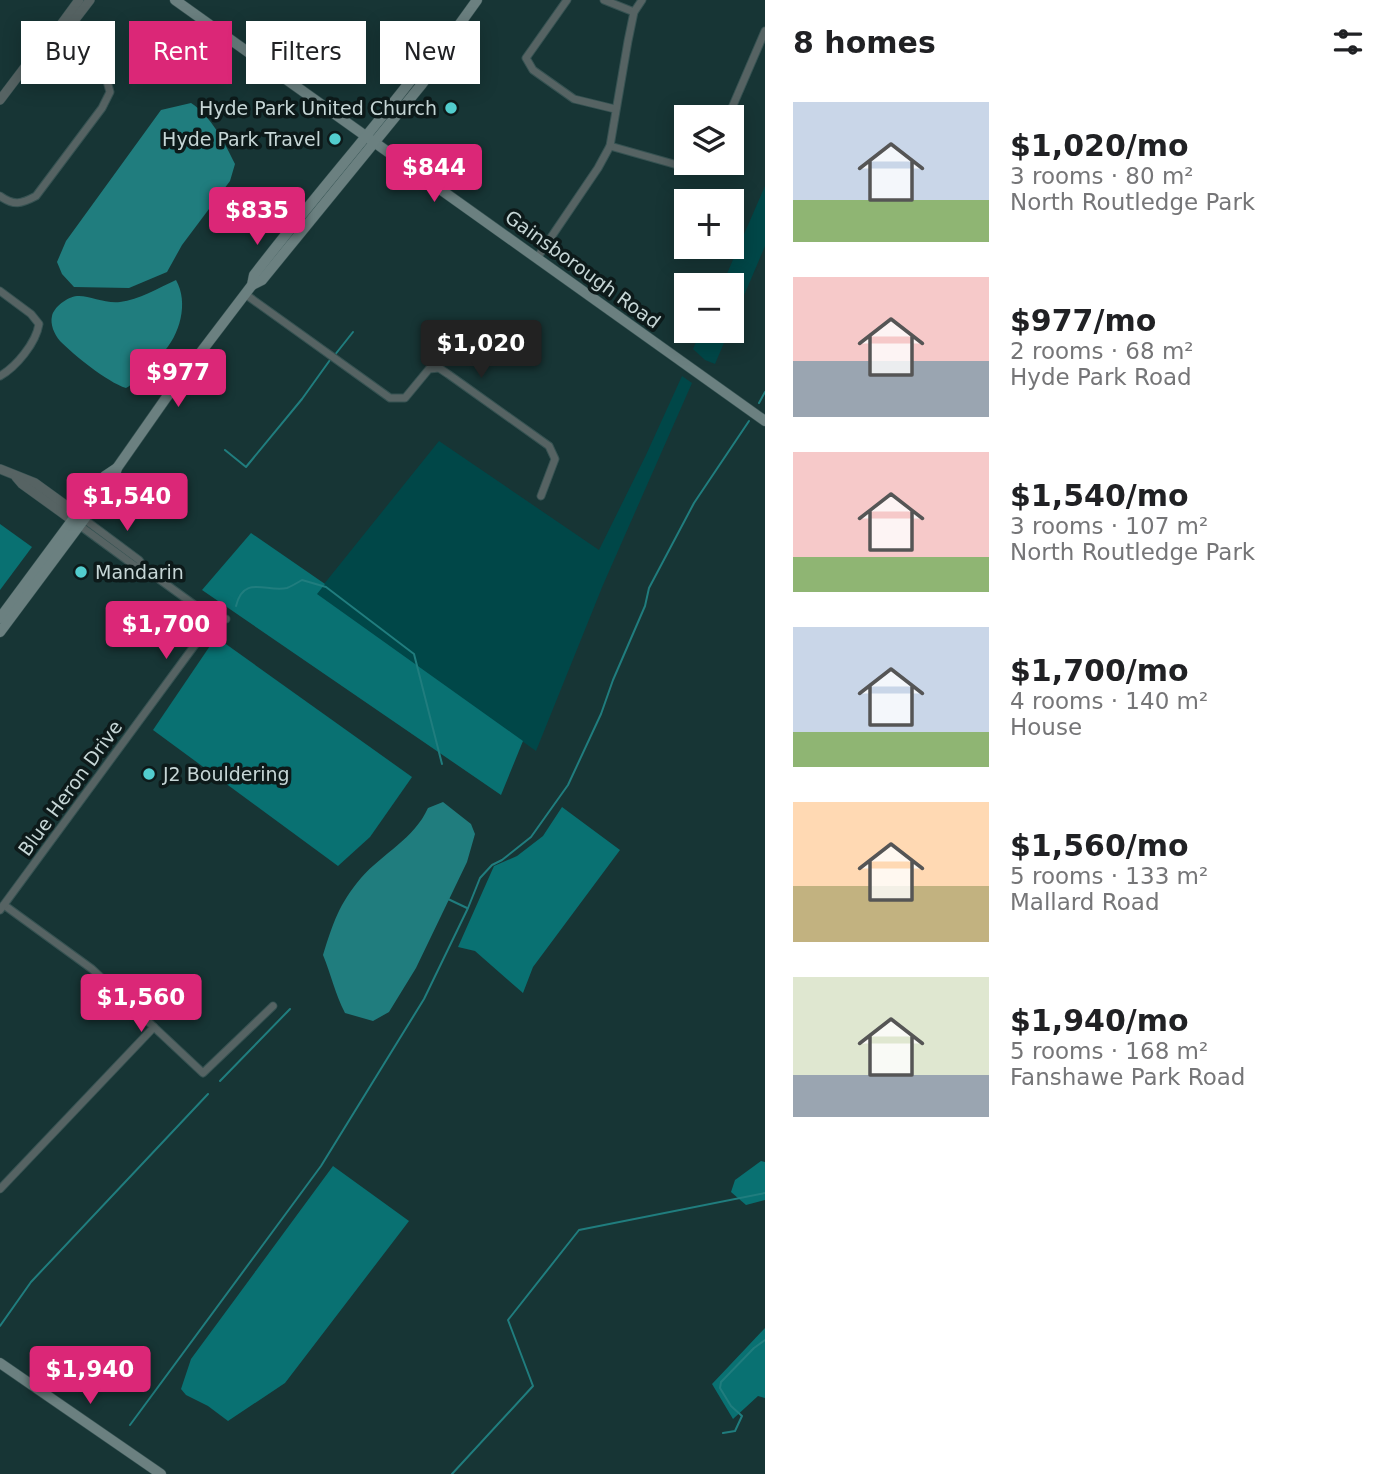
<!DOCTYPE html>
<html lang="en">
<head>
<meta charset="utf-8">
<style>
  :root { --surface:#fff; --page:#f2f2f2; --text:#202124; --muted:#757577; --accent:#db2777 }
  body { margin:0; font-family:"DejaVu Sans",sans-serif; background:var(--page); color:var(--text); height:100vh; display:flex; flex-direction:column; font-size:26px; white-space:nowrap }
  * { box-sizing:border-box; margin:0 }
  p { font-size:23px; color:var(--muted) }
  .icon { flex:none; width:38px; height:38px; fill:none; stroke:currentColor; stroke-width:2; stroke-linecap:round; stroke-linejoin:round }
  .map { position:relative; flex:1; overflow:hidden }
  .sheet { display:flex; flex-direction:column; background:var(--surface); width:630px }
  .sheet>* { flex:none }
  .hud { position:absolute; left:21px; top:21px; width:639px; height:63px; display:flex; gap:14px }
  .buttons { position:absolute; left:674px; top:105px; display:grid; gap:14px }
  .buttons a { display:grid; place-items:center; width:70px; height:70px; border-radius:0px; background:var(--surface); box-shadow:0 4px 18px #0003; font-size:35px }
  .price { position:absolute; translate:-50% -60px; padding:0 16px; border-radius:7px; background:var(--accent); color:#fff; font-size:23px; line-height:46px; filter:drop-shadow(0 2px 4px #0008) }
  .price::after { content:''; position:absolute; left:50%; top:42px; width:21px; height:16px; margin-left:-10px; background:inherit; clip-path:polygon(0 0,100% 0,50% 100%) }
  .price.active { background:#222; color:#fff }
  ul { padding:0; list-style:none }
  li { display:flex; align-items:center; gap:21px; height:175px; padding:0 28px }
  li span { display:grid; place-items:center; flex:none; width:196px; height:140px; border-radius:0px; color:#555 }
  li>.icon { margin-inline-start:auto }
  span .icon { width:84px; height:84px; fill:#fffc; stroke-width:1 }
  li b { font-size:30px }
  h2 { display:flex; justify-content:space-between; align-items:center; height:84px; padding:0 28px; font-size:30px }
  .chip { padding:0 24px; border-radius:0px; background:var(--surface); box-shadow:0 4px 18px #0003; font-size:24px; line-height:63px }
  .chip.active { background:var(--accent); color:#fff }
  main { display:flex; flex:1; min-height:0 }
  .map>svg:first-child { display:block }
  .green { fill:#004748 }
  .forest { fill:#097172 }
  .water { fill:#207d7e }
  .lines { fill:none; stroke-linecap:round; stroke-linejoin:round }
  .stream { stroke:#207d7e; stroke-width:2 }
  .minor-casing { stroke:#365252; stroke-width:9 }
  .tertiary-casing { stroke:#365252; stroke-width:10 }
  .secondary-casing { stroke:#365252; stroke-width:11 }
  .minor { stroke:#566363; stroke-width:7 }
  .tertiary { stroke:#566363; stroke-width:9 }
  .secondary { stroke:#6b8080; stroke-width:10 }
  .poi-dot { fill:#52cdce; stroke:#0d1a1a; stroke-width:2.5 }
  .labels { text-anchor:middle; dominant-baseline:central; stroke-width:7; stroke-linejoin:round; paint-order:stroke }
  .poi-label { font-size:19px; fill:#c6d6d6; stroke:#0d1a1a; text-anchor:end }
  .street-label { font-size:19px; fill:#c6d6d6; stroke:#0d1a1a }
</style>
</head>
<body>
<main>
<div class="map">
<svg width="765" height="1474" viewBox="0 0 765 1474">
  <rect width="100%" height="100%" fill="#173535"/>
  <g class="green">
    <path d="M765,186v60l-33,78v-39h-10z"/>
    <path d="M701,331h28l-14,33 -10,-4 -12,-11z"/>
    <path d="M682,376l10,7 -89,202 -67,166 -220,-157 123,-153 160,109 47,-95z"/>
  </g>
  <g class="forest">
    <path d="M0,524l32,23 -32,43z"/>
    <path d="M251,533l74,51 -8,10 206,147 -22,54 -299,-205z"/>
    <path d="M216,637l196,140 -42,60 -32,29 -185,-136z"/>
    <path d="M562,807l58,43 -87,117 -10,26 -48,-42 -17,-4 36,-81 23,-10 26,-20z"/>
    <path d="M761,1161l4,1v38l-19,5 -15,-13 4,-12z"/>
    <path d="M333,1166l76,55 -124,162 -57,38 -20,-15 -22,-11 -5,-6 10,-30z"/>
    <path d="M765,1328v70l-7,-2 -25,23 -21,-35z"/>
  </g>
  <g class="water">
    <path d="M191,103c20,13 34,40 44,61l-5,17 -48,64 -15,27 -38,16 -55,-1 -12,-13 -5,-12 9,-21 95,-131z"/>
    <path d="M176,280c13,23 4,55 -14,74 -6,7 -16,11 -22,18 -6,7 -6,12 -14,16 -19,-6 -52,-33 -66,-47 -6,-7 -10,-17 -8,-25 2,-9 15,-19 25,-20 12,-1 28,8 43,6 19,-2 38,-14 56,-22z"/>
    <path d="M443,802l28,22 4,10 -8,28 -51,106 -27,44 -16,9 -28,-8c-10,-19 -14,-39 -22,-58 10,-32 16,-51 38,-77 22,-25 53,-39 67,-70z"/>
  </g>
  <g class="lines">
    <g class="stream">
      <path d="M334,356l19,-24"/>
      <path d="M759,403l6,-11"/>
      <path d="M225,450l21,17 56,-68 28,-39"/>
      <path d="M236,606c8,-32 31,-13 51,-18 5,-2 10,-5 15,-8l24,7 88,67 28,110"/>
      <path d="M448,899l19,9"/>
      <path d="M220,1081l70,-72"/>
      <path d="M0,1326l31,-44 177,-188"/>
      <path d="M130,1425l191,-259 103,-167 44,-91 12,-30 12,-13 10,-5 29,-23 37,-52 33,-71 12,-34 32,-74 4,-18 45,-85 55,-82"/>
      <path d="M723,1433l12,-2 7,-15 -11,-10 -11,-18 1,-6 33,-34 11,-8"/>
      <path d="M452,1474l81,-88 -25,-66 71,-90 186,-37"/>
    </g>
    <defs>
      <g id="minor">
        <path d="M567,0l-41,58 7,12 41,29 41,10"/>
        <path d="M604,0l30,12"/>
        <path d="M728,117l37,-86"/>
        <path d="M610,146l78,22 15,-1 4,-4"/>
        <path d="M0,196c14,10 21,8 36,0l66,-88 8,-16 -3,-11 -55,-40"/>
        <path d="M537,258l61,-90 12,-22 18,-105 6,-29 8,-12"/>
        <path d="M0,291l31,23 8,10c-3,19 -23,43 -39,52"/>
        <path d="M245,294l145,104h15l24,-29 10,-1 9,6 101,72 6,13 -14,37"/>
        <path d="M84,519l55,41 6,9"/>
        <path d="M79,525l56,41 10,3 69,50"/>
        <path d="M214,619h12"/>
        <path d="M4,905l88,64 111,104 70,-67"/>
        <path d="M0,910l214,-291"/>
        <path d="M0,1189l154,-162"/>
      </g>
      <g id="tertiary">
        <path d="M57,35l3,-9 19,-26"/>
        <path d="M0,100l31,-41 26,-24 10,-5 23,-30"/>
        <path d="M0,469l35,14 47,34"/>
        <path d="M16,477l6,7 54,39"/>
      </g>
      <g id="secondary">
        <path d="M175,0l590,421"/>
        <path d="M252,285l10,-5 160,-196 12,-16 2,-11 41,-57"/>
        <path d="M0,618l105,-142 12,-8"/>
        <path d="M0,632l114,-153 3,-11 49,-70 86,-113 2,-10c56,-73 116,-141 172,-214l10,-4"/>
        <path d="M0,1363l161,111"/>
      </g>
    </defs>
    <use href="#minor" class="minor-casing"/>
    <use href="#tertiary" class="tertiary-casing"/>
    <use href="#secondary" class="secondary-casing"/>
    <use href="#minor" class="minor"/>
    <use href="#tertiary" class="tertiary"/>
    <use href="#secondary" class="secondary"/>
  </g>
  <g class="poi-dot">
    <circle cx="451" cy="108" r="7"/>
    <circle cx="335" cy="139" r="7"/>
    <circle cx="81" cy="572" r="7"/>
    <circle cx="149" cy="774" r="7"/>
  </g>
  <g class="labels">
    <g class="poi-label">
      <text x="437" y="108">Hyde Park United Church</text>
      <text x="321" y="139">Hyde Park Travel</text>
      <text x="95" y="572" text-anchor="start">Mandarin</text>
      <text x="163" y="774" text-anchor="start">J2 Bouldering</text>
    </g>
    <g class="street-label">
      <text transform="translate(583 269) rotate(36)">Gainsborough Road</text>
      <text transform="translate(70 788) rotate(-54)">Blue Heron Drive</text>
    </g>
  </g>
</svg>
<div class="buttons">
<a><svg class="icon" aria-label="layers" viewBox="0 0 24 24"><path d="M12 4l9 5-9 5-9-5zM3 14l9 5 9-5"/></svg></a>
<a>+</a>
<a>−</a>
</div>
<b class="price" style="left:434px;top:204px">$844</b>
<b class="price" style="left:257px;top:247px">$835</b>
<b class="price active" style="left:481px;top:380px">$1,020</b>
<b class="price" style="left:178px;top:409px">$977</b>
<b class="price" style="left:127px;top:533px">$1,540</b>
<b class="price" style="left:166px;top:661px">$1,700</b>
<b class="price" style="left:141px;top:1034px">$1,560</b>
<b class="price" style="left:90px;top:1406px">$1,940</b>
<div class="hud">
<a class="chip">Buy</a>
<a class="chip active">Rent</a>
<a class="chip">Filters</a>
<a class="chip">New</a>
</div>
</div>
<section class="sheet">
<h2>8 homes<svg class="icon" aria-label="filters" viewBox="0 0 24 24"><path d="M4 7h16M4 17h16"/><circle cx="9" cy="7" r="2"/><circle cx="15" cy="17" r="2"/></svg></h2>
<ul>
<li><span style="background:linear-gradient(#c9d6e8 70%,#8fb573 0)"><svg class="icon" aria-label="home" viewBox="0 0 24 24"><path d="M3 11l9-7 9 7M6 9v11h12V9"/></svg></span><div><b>$1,020/mo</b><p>3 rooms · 80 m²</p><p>North Routledge Park</p></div></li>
<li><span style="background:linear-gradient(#f6c9c9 60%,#9aa5b1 0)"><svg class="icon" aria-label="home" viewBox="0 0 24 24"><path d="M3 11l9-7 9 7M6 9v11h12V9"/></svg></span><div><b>$977/mo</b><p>2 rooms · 68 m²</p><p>Hyde Park Road</p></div></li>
<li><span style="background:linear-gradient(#f6c9c9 75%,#8fb573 0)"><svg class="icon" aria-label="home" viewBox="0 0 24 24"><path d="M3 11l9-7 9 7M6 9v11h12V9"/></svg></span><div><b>$1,540/mo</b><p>3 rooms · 107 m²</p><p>North Routledge Park</p></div></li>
<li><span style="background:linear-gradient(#c9d6e8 75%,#8fb573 0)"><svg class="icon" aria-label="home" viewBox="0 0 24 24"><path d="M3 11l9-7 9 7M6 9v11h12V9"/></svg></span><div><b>$1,700/mo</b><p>4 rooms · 140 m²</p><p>House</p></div></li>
<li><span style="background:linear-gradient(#ffd9b3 60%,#c2b280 0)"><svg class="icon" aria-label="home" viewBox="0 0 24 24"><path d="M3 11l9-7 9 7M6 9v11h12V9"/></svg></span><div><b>$1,560/mo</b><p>5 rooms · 133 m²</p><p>Mallard Road</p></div></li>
<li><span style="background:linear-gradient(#dfe7d0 70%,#9aa5b1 0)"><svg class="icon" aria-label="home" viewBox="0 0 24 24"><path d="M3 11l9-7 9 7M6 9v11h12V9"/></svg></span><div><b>$1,940/mo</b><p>5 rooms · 168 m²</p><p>Fanshawe Park Road</p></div></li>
</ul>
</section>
</main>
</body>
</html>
